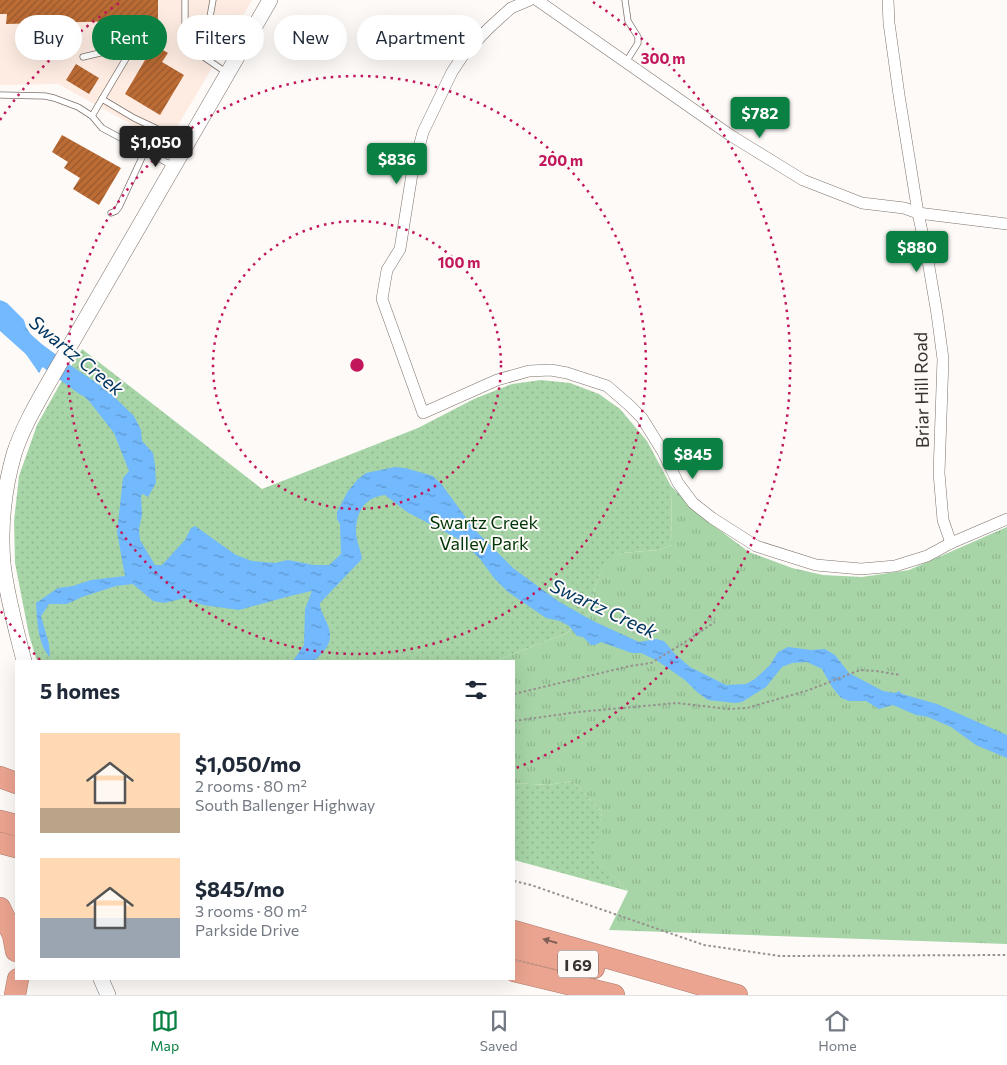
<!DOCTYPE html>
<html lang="en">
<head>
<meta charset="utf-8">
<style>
  :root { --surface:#fff; --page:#f2f2f3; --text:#1f2937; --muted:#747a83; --line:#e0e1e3; --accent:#0b8043 }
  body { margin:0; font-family:Commissioner,sans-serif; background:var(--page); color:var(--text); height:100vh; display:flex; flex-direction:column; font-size:19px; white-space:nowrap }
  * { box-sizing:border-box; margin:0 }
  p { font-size:16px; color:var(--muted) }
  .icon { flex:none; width:28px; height:28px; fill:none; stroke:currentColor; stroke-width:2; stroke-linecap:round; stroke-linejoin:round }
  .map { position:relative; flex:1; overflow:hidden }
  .side { position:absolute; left:15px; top:660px; width:500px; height:320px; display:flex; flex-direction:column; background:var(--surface); border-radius:0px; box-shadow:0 5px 20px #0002 }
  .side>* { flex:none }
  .banner { position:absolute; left:15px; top:15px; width:500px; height:45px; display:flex; gap:10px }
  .price { position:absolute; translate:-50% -42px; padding:0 11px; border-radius:5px; background:var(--accent); color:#fff; font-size:16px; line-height:32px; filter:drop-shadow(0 1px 2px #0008) }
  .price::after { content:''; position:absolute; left:50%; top:30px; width:15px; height:11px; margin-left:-8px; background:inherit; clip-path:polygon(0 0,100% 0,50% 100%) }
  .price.on { background:#222; color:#fff }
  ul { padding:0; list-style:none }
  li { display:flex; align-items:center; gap:15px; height:125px; padding:0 25px }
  li span { display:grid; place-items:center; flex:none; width:140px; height:100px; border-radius:0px; color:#555 }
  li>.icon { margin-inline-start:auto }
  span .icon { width:60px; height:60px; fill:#fffc; stroke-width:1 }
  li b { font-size:21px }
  h2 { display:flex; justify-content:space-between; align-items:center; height:60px; padding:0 25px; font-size:21px }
  .tag { padding:0 18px; border-radius:22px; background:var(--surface); box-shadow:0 5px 20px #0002; font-size:18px; line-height:45px }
  .tag.on { background:var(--accent); color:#fff }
  .dock { display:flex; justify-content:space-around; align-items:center; height:70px; border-top:1px solid var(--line); background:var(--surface); font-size:14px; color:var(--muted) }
  .dock a { display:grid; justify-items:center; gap:2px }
  .dock .on { color:var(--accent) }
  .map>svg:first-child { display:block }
  .built { fill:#feece2 }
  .grass { fill:url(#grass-tufts) }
  .park { fill:url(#park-dots) }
  .water { fill:url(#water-ripples) }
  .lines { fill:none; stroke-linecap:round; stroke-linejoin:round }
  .river { stroke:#72b9fe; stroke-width:18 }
  .building { fill:url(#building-hatch) }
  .service-casing { stroke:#7e726b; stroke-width:7 }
  .minor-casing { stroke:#7e726b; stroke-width:12 }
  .tertiary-casing { stroke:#7e726b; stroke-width:16 }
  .motorway-casing { stroke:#ad7c6e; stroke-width:22 }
  .path { stroke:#96918f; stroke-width:2; stroke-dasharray:2.5 2.5; stroke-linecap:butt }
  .service { stroke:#fff; stroke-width:5.5 }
  .minor { stroke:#fff; stroke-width:11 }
  .tertiary { stroke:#fff; stroke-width:15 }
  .motorway { stroke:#eba48f; stroke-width:21 }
  .oneway { fill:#806056 }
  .ring { fill:none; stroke:#c2185b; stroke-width:2.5; stroke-dasharray:2.5 5 }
  .labels { text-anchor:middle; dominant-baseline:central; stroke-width:4; stroke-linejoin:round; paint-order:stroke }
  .shield { fill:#fdfaf8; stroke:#746f6c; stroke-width:1 }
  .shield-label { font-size:16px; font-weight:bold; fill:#393330 }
  .street-label { font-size:18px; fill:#393330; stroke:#fdfaf8 }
  .park-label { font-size:18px; fill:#003607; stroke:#fdfaf8 }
  .water-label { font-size:19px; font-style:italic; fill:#003660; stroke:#fdfaf8 }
  .centre { fill:#c2185b; stroke:#fdfaf8; stroke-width:2.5 }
  .ring-label { font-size:15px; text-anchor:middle; font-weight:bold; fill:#c2185b; stroke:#fdfaf8; stroke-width:4; stroke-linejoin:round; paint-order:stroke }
</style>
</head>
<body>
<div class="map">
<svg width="1007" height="995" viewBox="0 0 1007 995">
  <defs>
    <pattern id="grass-tufts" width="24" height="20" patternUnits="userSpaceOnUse" patternTransform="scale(1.25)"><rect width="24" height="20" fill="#a7d5a7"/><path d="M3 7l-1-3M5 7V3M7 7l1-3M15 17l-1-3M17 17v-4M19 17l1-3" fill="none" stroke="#90b790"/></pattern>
    <pattern id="park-dots" width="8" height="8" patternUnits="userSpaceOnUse" patternTransform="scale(1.25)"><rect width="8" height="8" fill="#a7d5a7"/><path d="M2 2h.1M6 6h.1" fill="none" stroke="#90b790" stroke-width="1.8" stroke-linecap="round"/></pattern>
    <pattern id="water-ripples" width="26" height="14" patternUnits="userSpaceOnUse" patternTransform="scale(1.25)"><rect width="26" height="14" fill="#72b9fe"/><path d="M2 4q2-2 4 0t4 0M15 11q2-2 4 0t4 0" fill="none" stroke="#5f97ce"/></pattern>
    <pattern id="building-hatch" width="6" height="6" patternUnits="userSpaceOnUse" patternTransform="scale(1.25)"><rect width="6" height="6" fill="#bc6c35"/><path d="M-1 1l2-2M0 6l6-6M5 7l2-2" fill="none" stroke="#9a592d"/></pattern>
  </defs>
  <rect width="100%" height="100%" fill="#fdfaf8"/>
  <path class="built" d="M0,0h252l-85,144 -109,-60 -58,1z"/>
  <path class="grass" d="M671,486l31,31 47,35 43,16 31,7 39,2 47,-7 98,-43v417l-398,-14 19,-39 -35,-35 9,-44 -30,-31 -24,4 -34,-2v-122h-19l72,-28 24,-21 4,-26 9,-22 17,-11 38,-3 13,-5z"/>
  <g class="park">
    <path d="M82,349l180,140 156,-61 56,-29 38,-15 29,-4 29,3 29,11 21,15 27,32 24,45 1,59 -13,5 -38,3 -17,12 -9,21 -4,26 -24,21 -72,28h-458l-8,-26 -14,-72 -1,-42 5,-45 18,-51 23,-41z"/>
    <path d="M572,781l30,31 -8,44 34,35 -114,-31v-77l34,2z"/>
  </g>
  <g class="water">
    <path d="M0,300l7,3 17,17 2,7 7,11 18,15 -12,20 -18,-26 -21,-21z"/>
    <path d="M71,366l35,23 28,27 7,14 1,11 11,12 2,12 1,18 -8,14 -5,-3 -2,1 1,20 -3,14 1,11 15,25h7l23,-25 6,-12 4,-2 41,29 16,6 23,2 13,-3 26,5h15l12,-11 -1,-30 -3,-5v-7l11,-21 10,-12 8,-6 29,-6 10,1 28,8 9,9 33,45 38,38 45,33 35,20 46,21 17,-3 8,2 11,13 15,13 36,18 20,-1 9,-5 15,-14 8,-13 10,-5 23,3 14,-1 10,6 14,18 34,18 12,2 4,-2 3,3 35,10 70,31v23l-31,-13 -25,-18 -23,-10 -12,-2 -23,-10 -14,4 -13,-8h-17l-8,-3 -9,-11 -10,-18 -15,-7 -15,1 -10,4 -16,20 -24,15 -7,1 -27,-3 -11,-8 -12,-12 -29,-20 -15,-7h-9l-31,-11 -6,3h-4l-8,-8 -6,-1 -8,-10 -9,-5 -14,-3 -38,-26 -14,-14 -14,-19 -18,-18 -55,-29 -22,-17c-20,2 -29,17 -29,36 0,10 5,19 6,28l-42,44c0,8 3,10 6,18 9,19 2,27 -12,40h-21l11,-16 1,-36 7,-18 -22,5 -51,14 -36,-5 -18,-7 -21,5 -11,-2 -20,-17 -17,2 -34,11 -15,7h-18l-8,12 8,28 1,13c-12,-11 -13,-38 -14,-54l22,-15 15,-2 18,-6 34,-4 -8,-44 6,-54 6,-7 -15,-38 -25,-32 -13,-12 -14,-9z"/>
  </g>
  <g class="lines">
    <path class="river" d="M0,319l36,32 49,36"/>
  </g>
  <g class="building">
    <path d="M0,0h158v20l-152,4 1,-10h-7z"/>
    <path d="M156,46l12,7 -6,9 22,13 -24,40 -35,-21 23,-39 2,1z"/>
    <path d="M76,64l23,14 -10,16 -23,-14z"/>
    <path d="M62,135l59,33 -22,37 -26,-16 7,-11 -16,-10 4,-6 -16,-10z"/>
  </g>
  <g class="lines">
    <defs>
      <g id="service">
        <path d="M185,0v44l42,29"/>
        <path d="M625,0l3,21 10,16v6l-12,19"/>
        <path d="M185,44l23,-16 5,-28"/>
        <path d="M83,57l51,-12"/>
        <path d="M0,95l45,1 9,2 24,9 14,9 10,12 71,38"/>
        <path d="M102,99l32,-54"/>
        <path d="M92,116l10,-17 32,19 53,25"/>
        <path d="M111,213l5,-2 3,-4 26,-56"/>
      </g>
      <g id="minor">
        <path d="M530,0l-19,8 -22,20 -25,26 -12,18 -29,60 -11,42 -12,75 -13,21 -5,29 41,114 74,-33 32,-9 22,-1 16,3 40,13 22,19 13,13 21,34 15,31 15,20 19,15 44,28 60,19 45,4 34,-3 32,-10 24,-13 56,-24"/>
        <path d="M537,0l193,135 73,45 59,23 42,5 14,5 89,11"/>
        <path d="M888,0l1,23 10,72 19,118 9,42 10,59 6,45 -4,114 4,47 8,23"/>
      </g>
      <g id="tertiary">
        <path d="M24,661c-8,-32 -17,-64 -21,-97 -3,-36 1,-75 11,-110 8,-25 22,-49 35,-72l221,-382"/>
        <path d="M101,979l7,16"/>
      </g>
      <g id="motorway">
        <path d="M0,777l16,6"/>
        <path d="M0,821l16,4"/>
        <path d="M0,843l16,4"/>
        <path d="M0,908l13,27 3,16"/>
        <path d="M514,931l223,64"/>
        <path d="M514,948l80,20"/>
        <path d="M514,971l100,24"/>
        <path d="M15,995l3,-16"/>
      </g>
    </defs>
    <use href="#service" class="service-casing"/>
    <use href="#minor" class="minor-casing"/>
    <use href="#tertiary" class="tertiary-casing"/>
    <use href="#motorway" class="motorway-casing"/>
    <g class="path">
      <path d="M514,694l116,-28 21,-3 31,-19 33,-22"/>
      <path d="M514,721l64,-9 99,-9 51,6 19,-1 62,-18 51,-20 16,1 24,4"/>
      <path d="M514,881l17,4 173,60 76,11 227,-1"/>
    </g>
    <use href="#service" class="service"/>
    <use href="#minor" class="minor"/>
    <use href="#tertiary" class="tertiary"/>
    <use href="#motorway" class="motorway"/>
  </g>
  <defs><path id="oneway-solid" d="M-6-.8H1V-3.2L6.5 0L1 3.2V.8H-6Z" transform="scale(1.25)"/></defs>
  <use class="oneway" href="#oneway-solid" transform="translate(550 941) rotate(-164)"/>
  <g class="ring">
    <circle cx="357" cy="365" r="144"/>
    <circle cx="357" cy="365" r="289"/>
    <path d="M40 660A433 433 0 0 1 0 610M0 120A433 433 0 0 1 121 2M593 2A433 433 0 0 1 516 768"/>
  </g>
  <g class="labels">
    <rect class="shield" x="558" y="950.5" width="40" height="27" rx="4"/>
    <g class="shield-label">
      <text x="578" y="964">I 69</text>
    </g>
    <g class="street-label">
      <text transform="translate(921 390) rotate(-91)">Briar Hill Road</text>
    </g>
    <g class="park-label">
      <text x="484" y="522">Swartz Creek<tspan x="484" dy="21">Valley Park</tspan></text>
    </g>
    <g class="water-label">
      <text transform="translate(77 355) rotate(39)">Swartz Creek</text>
      <text transform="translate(604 608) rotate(25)">Swartz Creek</text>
    </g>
  </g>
  <circle cx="357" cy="365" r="8" class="centre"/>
  <g class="ring-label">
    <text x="663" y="64">300 m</text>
    <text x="561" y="166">200 m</text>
    <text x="459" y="268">100 m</text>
  </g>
</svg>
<b class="price" style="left:760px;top:139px">$782</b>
<b class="price on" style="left:156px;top:168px">$1,050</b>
<b class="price" style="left:397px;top:185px">$836</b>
<b class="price" style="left:917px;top:273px">$880</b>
<b class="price" style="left:693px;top:480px">$845</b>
<div class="banner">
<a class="tag">Buy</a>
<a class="tag on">Rent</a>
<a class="tag">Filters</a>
<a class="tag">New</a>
<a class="tag">Apartment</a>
</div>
<section class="side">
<h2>5 homes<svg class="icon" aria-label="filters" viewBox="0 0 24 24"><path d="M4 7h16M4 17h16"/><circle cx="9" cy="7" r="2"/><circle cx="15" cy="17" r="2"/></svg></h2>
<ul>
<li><span style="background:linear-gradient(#ffd9b3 75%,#b9a48a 0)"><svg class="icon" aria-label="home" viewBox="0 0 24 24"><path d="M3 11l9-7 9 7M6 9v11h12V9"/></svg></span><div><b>$1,050/mo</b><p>2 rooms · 80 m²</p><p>South Ballenger Highway</p></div></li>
<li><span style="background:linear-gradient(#ffd9b3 60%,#9aa5b1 0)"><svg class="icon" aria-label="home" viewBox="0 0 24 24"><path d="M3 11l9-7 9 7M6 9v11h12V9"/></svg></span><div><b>$845/mo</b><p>3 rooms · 80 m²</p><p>Parkside Drive</p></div></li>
</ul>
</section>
</div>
<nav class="dock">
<a class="on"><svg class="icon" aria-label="map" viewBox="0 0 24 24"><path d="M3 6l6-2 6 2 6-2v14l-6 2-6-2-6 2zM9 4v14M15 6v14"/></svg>Map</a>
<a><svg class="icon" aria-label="saved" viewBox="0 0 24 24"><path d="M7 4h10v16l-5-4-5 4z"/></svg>Saved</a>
<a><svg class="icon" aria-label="home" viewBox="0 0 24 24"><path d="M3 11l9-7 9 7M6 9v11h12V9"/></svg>Home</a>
</nav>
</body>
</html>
